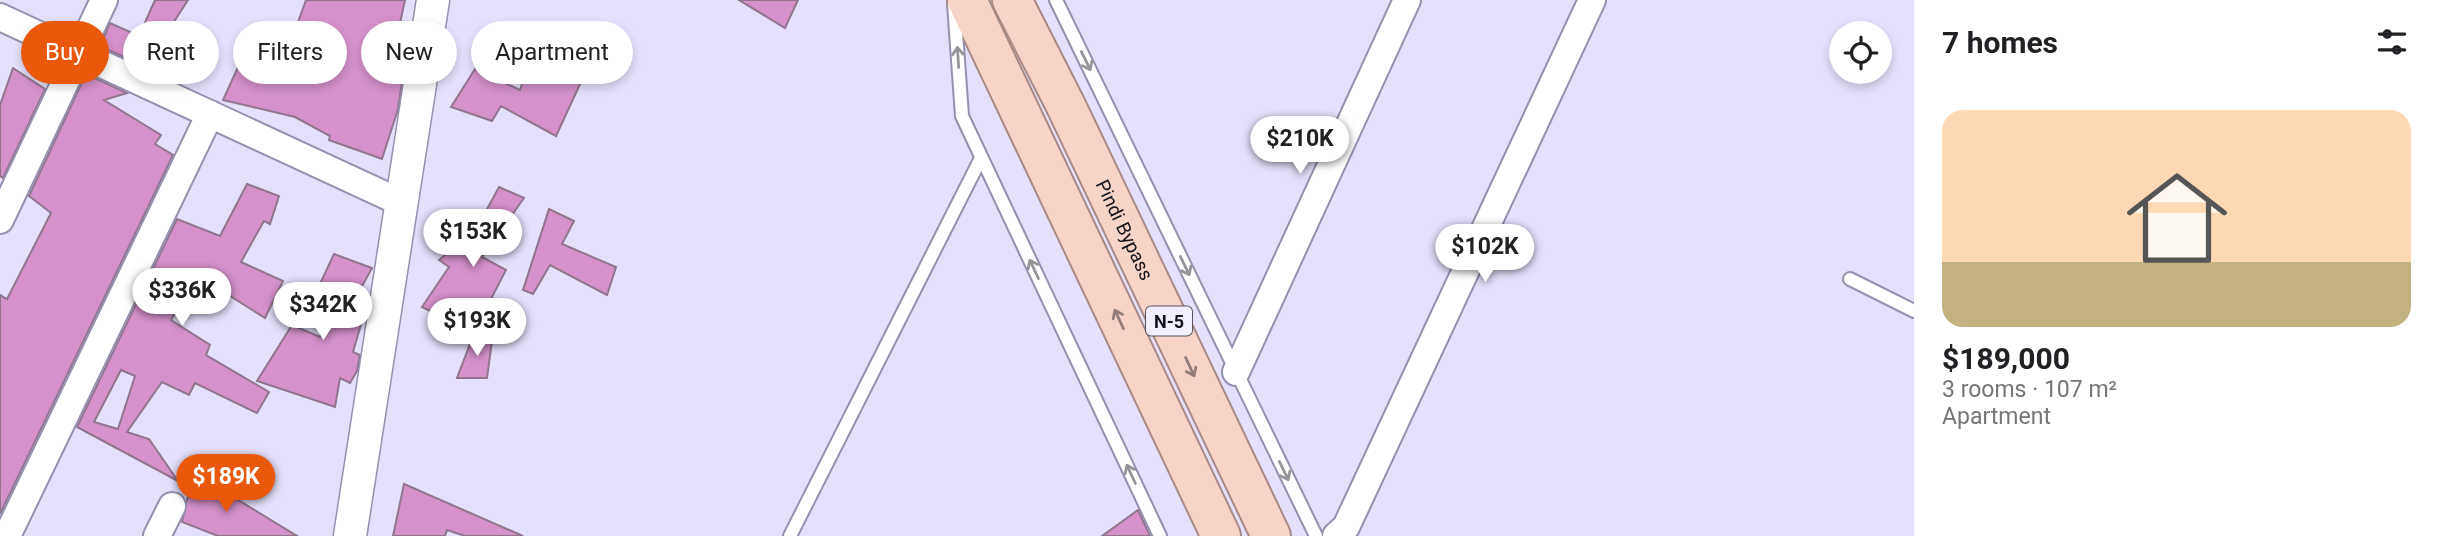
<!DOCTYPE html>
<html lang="en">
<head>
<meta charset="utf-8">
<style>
  :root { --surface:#fff; --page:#f6f6f6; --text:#202124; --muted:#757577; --line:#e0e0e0; --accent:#ea580c }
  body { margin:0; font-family:Roboto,sans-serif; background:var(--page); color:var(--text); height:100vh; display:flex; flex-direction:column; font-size:26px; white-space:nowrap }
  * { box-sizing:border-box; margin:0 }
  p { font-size:23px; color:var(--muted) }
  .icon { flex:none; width:38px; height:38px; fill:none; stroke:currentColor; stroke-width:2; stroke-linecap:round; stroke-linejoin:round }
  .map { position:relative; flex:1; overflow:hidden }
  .side { display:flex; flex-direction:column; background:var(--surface); width:525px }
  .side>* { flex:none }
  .hud { position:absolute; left:21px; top:21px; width:665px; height:63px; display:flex; gap:14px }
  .buttons { position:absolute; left:1829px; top:21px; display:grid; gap:14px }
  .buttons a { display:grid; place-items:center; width:63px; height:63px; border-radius:50%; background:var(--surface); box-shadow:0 4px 10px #0003; font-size:35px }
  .price { position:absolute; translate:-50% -60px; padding:0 16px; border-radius:24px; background:#fff; color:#222; font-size:23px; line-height:46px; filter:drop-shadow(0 2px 4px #0008) }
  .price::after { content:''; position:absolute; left:50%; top:42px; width:21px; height:16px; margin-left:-10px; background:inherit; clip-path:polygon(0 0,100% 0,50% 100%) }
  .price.active { background:var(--accent); color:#fff }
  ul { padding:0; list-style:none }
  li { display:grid; align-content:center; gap:14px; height:371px; padding:0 28px }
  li+li { border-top:2px solid var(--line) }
  li span { display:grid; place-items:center; height:217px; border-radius:21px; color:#555 }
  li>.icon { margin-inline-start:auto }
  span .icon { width:126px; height:126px; fill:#fffc; stroke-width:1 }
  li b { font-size:30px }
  h2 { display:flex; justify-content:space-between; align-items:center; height:84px; padding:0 28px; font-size:30px }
  .chip { padding:0 24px; border-radius:32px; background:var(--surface); box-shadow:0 4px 10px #0003; font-size:24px; line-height:63px }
  .chip.active { background:var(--accent); color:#fff }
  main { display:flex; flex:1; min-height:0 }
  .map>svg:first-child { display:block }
  .building { fill:#d691ca; stroke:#90768b; stroke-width:2; fill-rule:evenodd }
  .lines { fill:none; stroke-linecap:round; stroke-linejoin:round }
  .service-casing { stroke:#9590af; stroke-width:16 }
  .minor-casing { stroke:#9590af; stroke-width:30 }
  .tertiary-casing { stroke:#9590af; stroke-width:35 }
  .trunk-casing { stroke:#a88a84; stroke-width:42 }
  .service { stroke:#fff; stroke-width:12 }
  .minor { stroke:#fff; stroke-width:26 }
  .tertiary { stroke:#fff; stroke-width:32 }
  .trunk { stroke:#f8d4c8; stroke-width:38 }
  .oneway { stroke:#959499 }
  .oneway2 { stroke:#917d7b }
  .labels { text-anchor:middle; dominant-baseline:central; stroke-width:5; stroke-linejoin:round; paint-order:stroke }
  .shield { fill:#f2f0fe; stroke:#575560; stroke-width:2 }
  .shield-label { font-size:18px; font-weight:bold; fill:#14121d }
  .street-label { font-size:19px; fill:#14121d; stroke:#f2f0fe }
</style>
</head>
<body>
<main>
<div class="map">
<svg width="1914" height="536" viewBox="0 0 1914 536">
  <rect width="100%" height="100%" fill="#e5e1fc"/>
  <g class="building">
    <path d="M155,0h33l-43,67 -45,-21 10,-23 29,13z"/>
    <path d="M306,0h99l-9,42 11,6 -9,61 -16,50 -53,-19 1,-4 -35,-19 -72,-17 15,-33 5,2 12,-17 11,6 2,-4 16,7z"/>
    <path d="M739,0h59l-13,28z"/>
    <path d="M540,27l41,55 -25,54 -55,-30 -9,15 -41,-14 24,-38 45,21z"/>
    <path d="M13,68l32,21 -42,89 -3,-2v-71z"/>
    <path d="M86,74l41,19 -23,7 57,35 -6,9 18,11 -173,359v-219l7,4 44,-86 -22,-17z"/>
    <path d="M247,184l32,12 -9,28 -6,-3 -23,41 42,19 -18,37 -68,-43 -26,45 39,25 -4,10 63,37 -12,21 -62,-30 -6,12 -27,-13 -35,50 22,7 29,42 -101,-54 100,-208 43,17zM121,370l14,6 -17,53 -24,-7z"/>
    <path d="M499,187l25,11 -42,59 24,13 -32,62 -52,-25 27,-40 -10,-7 19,-16 8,4z"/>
    <path d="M549,209l25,12 -12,23 54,23 -9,28 -57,-30 -17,29 -10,-4z"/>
    <path d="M334,254l38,14 -23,42 15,4 -11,38 7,3 -3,16 -7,12 -10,-5 -5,29 -78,-26 35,-56 28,12 16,-44 -17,-7z"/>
    <path d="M475,331l17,10 -5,37h-30z"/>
    <path d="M192,478l30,12 75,46h-79l-36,-14z"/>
    <path d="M404,484l119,52h-58l-18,-6 -2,6h-52z"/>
    <path d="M1138,510l12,26h-48z"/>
  </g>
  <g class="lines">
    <defs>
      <g id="service">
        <path d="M1056,0l260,536"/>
        <path d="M954,4l8,112 198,420"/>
        <path d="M1850,279l64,32"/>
        <path d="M790,536l191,-378"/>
      </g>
      <g id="minor">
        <path d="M0,17l402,186"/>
        <path d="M0,220l104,-220"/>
        <path d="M1236,372l171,-372"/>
        <path d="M7,536l203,-422"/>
        <path d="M157,536l15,-30"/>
        <path d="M1336,536l10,-9 246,-527"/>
      </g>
      <path id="tertiary" d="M350,536l83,-536"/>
      <g id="trunk">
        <path d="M967,0l254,536"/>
        <path id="s1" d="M1012,0l54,106 205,430"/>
      </g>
    </defs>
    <use href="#service" class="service-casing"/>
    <use href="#minor" class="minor-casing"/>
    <use href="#tertiary" class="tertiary-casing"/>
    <use href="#trunk" class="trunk-casing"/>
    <use href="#service" class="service"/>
    <use href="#minor" class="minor"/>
    <use href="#tertiary" class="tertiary"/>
    <use href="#trunk" class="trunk"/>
  </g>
  <defs><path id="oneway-shaft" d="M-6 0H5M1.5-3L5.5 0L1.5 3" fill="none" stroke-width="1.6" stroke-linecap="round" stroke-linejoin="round" transform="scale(1.75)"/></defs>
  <g class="oneway">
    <use href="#oneway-shaft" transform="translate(958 57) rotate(-94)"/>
    <use href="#oneway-shaft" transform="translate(1086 61) rotate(64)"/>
    <use href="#oneway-shaft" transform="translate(1185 266) rotate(64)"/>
    <use href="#oneway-shaft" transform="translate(1034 269) rotate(-115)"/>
    <use href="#oneway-shaft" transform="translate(1284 471) rotate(64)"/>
    <use href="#oneway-shaft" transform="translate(1131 474) rotate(-115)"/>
  </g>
  <g class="oneway2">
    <use href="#oneway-shaft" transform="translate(1119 319) rotate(-115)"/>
    <use href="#oneway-shaft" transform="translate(1190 367) rotate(65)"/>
  </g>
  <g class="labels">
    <rect class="shield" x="1146" y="306.5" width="46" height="29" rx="5"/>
    <g class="shield-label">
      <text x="1169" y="321">N-5</text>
    </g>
    <g class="street-label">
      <text stroke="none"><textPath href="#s1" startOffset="256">Pindi Bypass</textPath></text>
    </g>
  </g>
</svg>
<div class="buttons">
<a><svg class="icon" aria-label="locate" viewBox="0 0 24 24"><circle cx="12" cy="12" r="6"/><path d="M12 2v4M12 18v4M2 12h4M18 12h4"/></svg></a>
</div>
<b class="price" style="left:1300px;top:176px">$210K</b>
<b class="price" style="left:473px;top:269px">$153K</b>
<b class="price" style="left:1485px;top:284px">$102K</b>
<b class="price" style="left:182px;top:328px">$336K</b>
<b class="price" style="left:323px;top:342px">$342K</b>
<b class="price" style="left:477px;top:358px">$193K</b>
<b class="price active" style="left:226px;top:514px">$189K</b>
<div class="hud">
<a class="chip active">Buy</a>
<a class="chip">Rent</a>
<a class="chip">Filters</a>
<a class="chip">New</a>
<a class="chip">Apartment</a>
</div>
</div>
<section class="side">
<h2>7 homes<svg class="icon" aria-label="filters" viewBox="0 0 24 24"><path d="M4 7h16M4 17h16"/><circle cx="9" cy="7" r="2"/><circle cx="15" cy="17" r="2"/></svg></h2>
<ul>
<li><span style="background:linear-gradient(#ffd9b3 70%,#c2b280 0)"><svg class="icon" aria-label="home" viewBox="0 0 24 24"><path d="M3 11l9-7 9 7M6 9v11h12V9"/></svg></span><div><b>$189,000</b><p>3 rooms · 107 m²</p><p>Apartment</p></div></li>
</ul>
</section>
</main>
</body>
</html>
